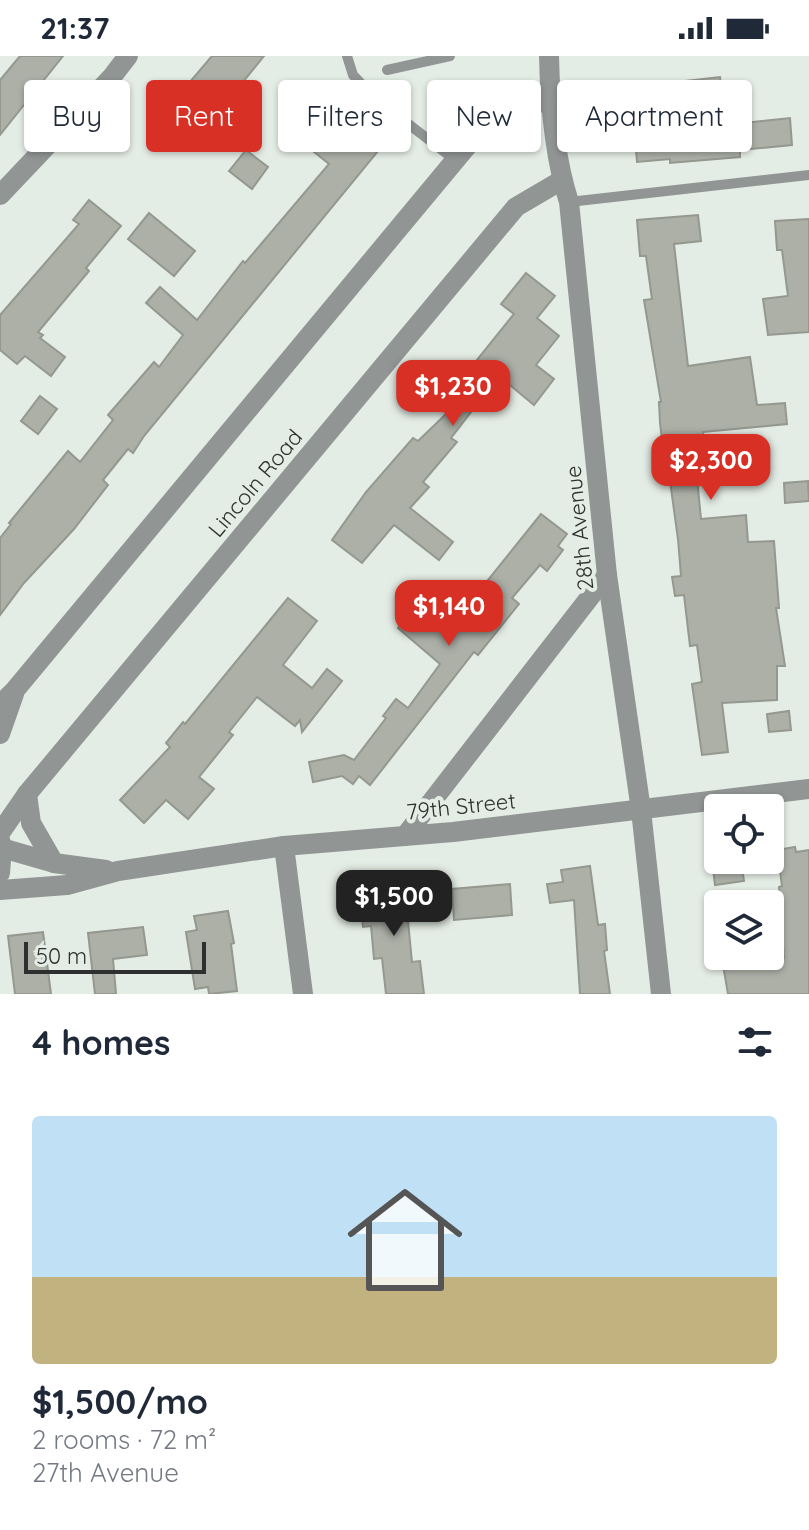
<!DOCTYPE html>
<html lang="en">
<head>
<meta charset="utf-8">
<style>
  :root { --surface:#fff; --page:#f6f6f7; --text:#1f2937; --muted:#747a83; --accent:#d93025 }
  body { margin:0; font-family:Quicksand,sans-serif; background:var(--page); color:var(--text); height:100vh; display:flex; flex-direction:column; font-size:30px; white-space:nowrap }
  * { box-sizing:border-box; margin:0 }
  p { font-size:26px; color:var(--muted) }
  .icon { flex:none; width:44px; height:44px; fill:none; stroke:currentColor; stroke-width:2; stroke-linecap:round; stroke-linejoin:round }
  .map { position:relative; height:938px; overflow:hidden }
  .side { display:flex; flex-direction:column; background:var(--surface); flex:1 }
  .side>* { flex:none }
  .top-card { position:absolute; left:24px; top:24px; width:762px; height:72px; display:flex; gap:16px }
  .fabs { position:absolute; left:704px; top:738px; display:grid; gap:16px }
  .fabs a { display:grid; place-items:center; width:80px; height:80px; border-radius:8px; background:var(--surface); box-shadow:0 2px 6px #0004; font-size:40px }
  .scale { position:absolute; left:24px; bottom:20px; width:182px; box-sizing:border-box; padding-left:8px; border:4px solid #2d302e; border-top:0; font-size:22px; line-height:28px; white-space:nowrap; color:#2d302e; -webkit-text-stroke:6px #e4ede5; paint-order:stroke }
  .price { position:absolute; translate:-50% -68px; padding:0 18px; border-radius:16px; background:var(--accent); color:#fff; font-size:26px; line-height:52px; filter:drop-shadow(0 2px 4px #0008) }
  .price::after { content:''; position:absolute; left:50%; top:48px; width:24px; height:18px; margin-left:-12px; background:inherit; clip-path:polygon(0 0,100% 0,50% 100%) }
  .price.on { background:#222; color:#fff }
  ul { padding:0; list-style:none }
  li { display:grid; align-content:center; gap:16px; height:424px; padding:0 32px }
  li span { display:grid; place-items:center; height:248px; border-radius:8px; color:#555 }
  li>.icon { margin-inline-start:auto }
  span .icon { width:144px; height:144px; fill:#fffc; stroke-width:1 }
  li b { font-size:34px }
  h2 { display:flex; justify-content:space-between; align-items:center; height:96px; padding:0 32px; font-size:34px }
  .pill { padding:0 28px; border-radius:8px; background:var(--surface); box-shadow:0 2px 6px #0004; font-size:28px; line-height:72px }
  .pill.on { background:var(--accent); color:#fff }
  .status { display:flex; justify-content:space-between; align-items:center; height:56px; padding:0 40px; background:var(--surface); direction:ltr }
  .status svg { height:22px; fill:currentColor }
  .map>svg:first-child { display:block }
  .building { fill:#acb0a7; stroke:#94988f; stroke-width:2 }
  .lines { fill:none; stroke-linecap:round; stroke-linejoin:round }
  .service { stroke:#919694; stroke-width:10 }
  .minor { stroke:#919694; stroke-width:20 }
  .labels { text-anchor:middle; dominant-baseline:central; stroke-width:8; stroke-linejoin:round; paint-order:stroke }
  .street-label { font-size:22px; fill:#2d302e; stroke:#e4ede5 }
</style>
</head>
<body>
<div class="status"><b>21:37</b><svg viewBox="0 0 49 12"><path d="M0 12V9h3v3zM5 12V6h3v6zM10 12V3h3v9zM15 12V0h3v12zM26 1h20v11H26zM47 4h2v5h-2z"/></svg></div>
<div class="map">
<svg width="809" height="938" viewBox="0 0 809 938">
  <rect width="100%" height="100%" fill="#e4ede5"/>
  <g class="building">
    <path d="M20,0h43l-63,79v-55z"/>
    <path d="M212,0h52l-26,32 4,3 -12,15 29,27 -9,11 -36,-28 -29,34 -30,-27z"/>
    <path d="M720,21l6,48 64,-7 2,27 -52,5v7l-70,6v-4l-33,3 -3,-37 57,-5 -5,-39z"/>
    <path d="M318,34l38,33 5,-6 27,22 -244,297 -11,17 -5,-4 -25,31 5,5 -34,44 -50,54 -24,32v-77l11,-14 -2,-1 59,-72 12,11 33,-42 -5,-5 46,-53 5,5 24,-32 -37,-32 14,-16 37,33 46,-59 2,2 84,-99 -31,-25 14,-18 -12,-11z"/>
    <path d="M246,94l22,17 -16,22 -23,-18z"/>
    <path d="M89,144l32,26 -35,42 3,3 -51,61 5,3 -3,3 25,19 -14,19 -26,-20 -8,8 -17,-14v-35l79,-91 -6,-4z"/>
    <path d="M149,157l46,38 -21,25 -46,-37z"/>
    <path d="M698,159l3,26 -27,3 14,122 62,-9 7,48 28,-2 2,21 -84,8 5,44 -11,2 4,41 45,-4 2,27 26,-1 5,67h-3l9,58h-8v34l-55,3 6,49 -26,3 -10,-71 10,-2 -5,-37 -7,1 -6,-51 -9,1 -3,-19 9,-1 -3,-37 -8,-58h-3l-7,-58 -1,-21h2l-17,-102 8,-1 -6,-43h-6l-3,-36z"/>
    <path d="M809,163v113l-41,3 -5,-36 25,-3 -6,-46h-5l-2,-29z"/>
    <path d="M526,217l29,23 -18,22 22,18 -23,29 18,14 -20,26 -35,-29 -48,62 6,4 -34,40 6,5 -19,21 43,34 -14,18 -45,-35 -32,38 -30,-23 34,-48 47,-54 5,3 29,-28 -8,-6 75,-93 -13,-10z"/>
    <path d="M40,340l17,13 -19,25 -17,-13z"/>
    <path d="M808,425l1,20 -24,2 -1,-20z"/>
    <path d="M541,458l26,20 -9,12 5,4 -16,21 -7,-6 -28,33 7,6 -41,51 -4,-3 -104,133 -11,-9 -6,8 -11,-8 -29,6 -4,-20 35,-7 10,5 32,-42 -3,-2 13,-17 12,9 32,-44 -42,-36 27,-34 31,26z"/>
    <path d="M288,542l29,23 -34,44 29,23 15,-19 15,12 -40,51 -2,-12 -5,6 -38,-29 -28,35 4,3 -34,42 15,12 -26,30 -22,-19 -22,23 -24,-23 50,-53 -4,-4 17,-21 2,2z"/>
    <path d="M789,655l2,19 -22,2 -2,-18z"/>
    <path d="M795,791l1,5 13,-2v144h-81l-5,-29 61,-7 -5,-71 3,-1 -5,-36z"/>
    <path d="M712,804h29l3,21 -29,4z"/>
    <path d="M590,810l8,59 7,-1 2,26 -3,1 6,43h-30l-6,-94 -24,3 -3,-19 16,-2 -2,-12z"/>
    <path d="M510,828l2,31 -58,5 -2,-31z"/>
    <path d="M415,832l4,32 -11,1 4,41 8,-1 4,33h-38l-4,-36 -8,1 -3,-33 -8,1 -4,-33z"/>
    <path d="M228,855l6,32 -3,1 6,47 -28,3 -1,-7 -13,2 -9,-57 11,-2 -3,-14z"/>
    <path d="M143,871l4,28 -34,4 3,35h-21l-7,-61z"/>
    <path d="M43,876l8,62h-36l-7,-58z"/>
  </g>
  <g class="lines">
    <g class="service">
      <path d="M347,0l6,19 23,24 79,61"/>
      <path d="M387,14l63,-14"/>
      <path d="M569,146l240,-27"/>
    </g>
    <g class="minor">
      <path d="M549,0c1,48 5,100 20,146l38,373 34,235 20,184"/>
      <path d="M0,139l111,-117 17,-22"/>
      <path d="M0,649l15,-15 462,-556 73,-37"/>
      <path d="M0,678l14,-40"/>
      <path d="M27,738l4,29 23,40 52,7"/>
      <path d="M0,777l27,-39 489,-587 46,-27"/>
      <path d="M405,780l202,-261"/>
      <path d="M0,784l2,8 -2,25"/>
      <path d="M284,790l19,148"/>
      <path d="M2,792l52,15"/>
      <path d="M0,834l67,-5 51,-14 166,-25 169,-14 356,-43"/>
    </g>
  </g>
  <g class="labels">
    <g class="street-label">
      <text transform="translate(255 427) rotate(-50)">Lincoln Road</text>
      <text transform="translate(579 472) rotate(-96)">28th Avenue</text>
      <text transform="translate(461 750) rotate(-6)">79th Street</text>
    </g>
  </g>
</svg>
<div class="fabs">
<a><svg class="icon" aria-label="locate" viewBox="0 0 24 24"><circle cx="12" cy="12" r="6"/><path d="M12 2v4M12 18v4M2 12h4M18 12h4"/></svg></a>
<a><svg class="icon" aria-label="layers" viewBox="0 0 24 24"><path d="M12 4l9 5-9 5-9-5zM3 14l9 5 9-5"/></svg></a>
</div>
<div class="scale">50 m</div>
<b class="price" style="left:453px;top:372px">$1,230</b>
<b class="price" style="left:711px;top:446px">$2,300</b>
<b class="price" style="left:449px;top:592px">$1,140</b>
<b class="price on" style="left:394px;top:882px">$1,500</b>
<div class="top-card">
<a class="pill">Buy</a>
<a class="pill on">Rent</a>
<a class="pill">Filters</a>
<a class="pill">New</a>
<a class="pill">Apartment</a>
</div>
</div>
<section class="side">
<h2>4 homes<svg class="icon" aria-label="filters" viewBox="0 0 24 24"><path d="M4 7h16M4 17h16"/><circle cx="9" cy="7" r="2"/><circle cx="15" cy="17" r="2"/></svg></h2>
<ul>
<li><span style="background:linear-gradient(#bfe0f5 65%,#c2b280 0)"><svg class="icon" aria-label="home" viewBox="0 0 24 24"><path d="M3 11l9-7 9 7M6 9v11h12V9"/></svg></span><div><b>$1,500/mo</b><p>2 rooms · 72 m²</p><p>27th Avenue</p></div></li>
</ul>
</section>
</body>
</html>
